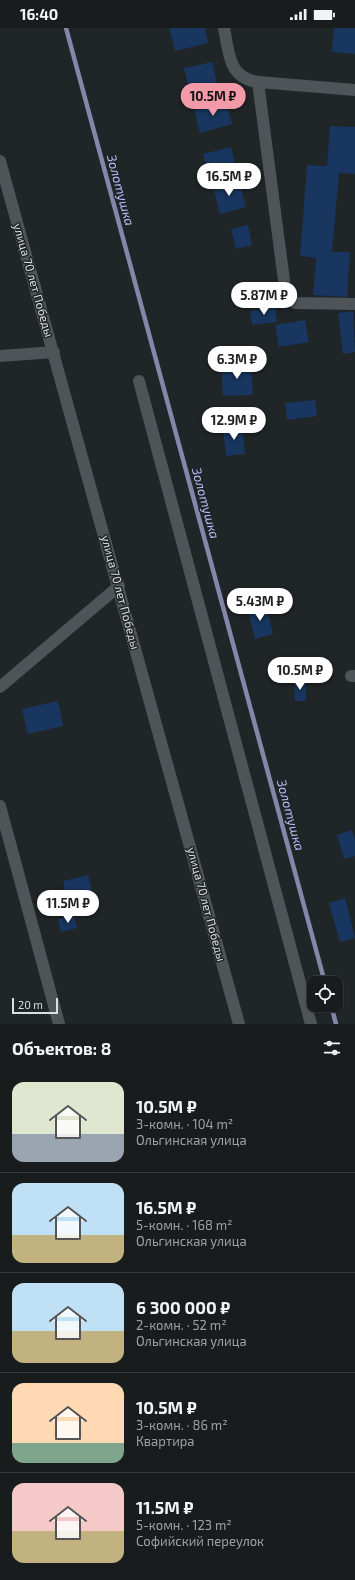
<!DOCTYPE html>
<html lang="ru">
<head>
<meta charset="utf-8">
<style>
  :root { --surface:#181c1d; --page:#212526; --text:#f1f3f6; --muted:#9fa1a4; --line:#363a3b; --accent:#f39aa9 }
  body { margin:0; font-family:"Exo 2",sans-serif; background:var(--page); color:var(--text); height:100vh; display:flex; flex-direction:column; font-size:15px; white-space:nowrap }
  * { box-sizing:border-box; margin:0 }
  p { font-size:13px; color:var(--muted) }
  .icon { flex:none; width:22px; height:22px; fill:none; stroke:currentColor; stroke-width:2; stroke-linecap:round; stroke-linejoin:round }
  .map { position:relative; height:996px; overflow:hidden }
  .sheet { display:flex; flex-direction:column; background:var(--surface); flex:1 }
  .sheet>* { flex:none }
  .controls { position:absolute; left:307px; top:948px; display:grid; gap:8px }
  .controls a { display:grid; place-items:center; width:36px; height:36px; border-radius:8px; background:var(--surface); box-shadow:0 1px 3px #0004,0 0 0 1px var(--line); font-size:20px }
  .scale { position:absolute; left:12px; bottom:10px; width:46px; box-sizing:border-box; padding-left:4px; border:2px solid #dcdfe1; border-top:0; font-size:11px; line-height:14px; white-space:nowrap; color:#dcdfe1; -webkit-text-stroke:3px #202527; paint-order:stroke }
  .price { position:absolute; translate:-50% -34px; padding:0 9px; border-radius:14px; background:#fff; color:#222; font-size:13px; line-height:26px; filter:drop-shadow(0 1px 2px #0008) }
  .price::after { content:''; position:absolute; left:50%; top:24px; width:12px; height:9px; margin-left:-6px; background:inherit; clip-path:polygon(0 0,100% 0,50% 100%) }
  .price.current { background:var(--accent); color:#111 }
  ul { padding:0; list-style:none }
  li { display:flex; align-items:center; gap:12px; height:100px; padding:0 12px }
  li+li { border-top:1px solid var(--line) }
  li span { display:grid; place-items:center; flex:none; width:112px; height:80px; border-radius:12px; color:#555 }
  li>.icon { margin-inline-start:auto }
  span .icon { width:48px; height:48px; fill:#fffc; stroke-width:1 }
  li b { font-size:17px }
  h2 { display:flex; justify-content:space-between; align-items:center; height:48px; padding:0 12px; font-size:17px }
  .status { display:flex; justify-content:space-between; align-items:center; height:28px; padding:0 20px; background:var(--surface); direction:ltr }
  .status svg { height:11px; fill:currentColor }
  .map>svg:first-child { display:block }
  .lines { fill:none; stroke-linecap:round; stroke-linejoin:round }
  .stream { stroke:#8686aa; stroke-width:4.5 }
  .building { fill:#18365f }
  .minor { stroke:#4e5457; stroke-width:12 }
  .labels { text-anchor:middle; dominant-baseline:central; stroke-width:3; stroke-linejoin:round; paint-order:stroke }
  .street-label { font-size:12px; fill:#dcdfe1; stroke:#202527 }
  .water-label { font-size:13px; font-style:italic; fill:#bdbdfc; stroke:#202527 }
</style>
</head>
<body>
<div class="status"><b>16:40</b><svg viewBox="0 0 49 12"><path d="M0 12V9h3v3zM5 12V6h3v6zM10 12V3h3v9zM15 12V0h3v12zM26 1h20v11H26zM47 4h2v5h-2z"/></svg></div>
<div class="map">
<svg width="355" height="996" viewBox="0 0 355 996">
  <rect width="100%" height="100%" fill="#202527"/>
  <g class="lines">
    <g class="stream">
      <path d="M66,0l259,955"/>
      <path d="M331,977l5,19"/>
    </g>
  </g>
  <g class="building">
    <path d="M169,0h36l3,15 -33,8z"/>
    <path d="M334,0h21v26l-23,-2z"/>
    <path d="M212,34l5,21 -28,6 -5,-21z"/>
    <path d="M226,74l6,22 -32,9 -6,-23z"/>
    <path d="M330,98l25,1v47l-16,-1 -7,79h18l-3,45 -34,-2 3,-37 -16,-2 7,-91 20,1z"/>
    <path d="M231,119l6,22 -28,7 -6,-22z"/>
    <path d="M239,153l7,26 -26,7 -7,-27z"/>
    <path d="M248,197l4,20 -16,4 -5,-20z"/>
    <path d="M275,280l2,14 -25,3 -2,-14z"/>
    <path d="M353,283l2,41 -12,2 -5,-41z"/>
    <path d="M305,292l4,22 -30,5 -4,-22z"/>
    <path d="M251,335l2,32 -30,1 -2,-32z"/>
    <path d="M315,372l2,16 -30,4 -2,-17z"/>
    <path d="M242,398l3,28 -19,2 -3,-28z"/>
    <path d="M266,578l7,28 -18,5 -7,-29z"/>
    <path d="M306,653v20h-11l-1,-19z"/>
    <path d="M58,673l5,25 -35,8 -6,-25z"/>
    <path d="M352,802l3,10v16l-11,3 -7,-24z"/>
    <path d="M88,847l6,24 -25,7 -6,-25z"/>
    <path d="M345,870l10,40 -15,4 -11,-39z"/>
    <path d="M74,887l3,13 -16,4 -3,-13z"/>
  </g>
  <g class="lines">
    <g class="minor">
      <path d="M224,0c5,24 4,50 34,54l97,8"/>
      <path d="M258,54l27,206 10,15 60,1"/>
      <path d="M0,133l239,863"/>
      <path d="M0,328l54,-4"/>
      <path d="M139,353l172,643"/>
      <path d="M351,648h4"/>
      <path d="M0,659l119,-101"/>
      <path d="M0,778l59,218"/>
    </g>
  </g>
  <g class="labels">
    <g class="street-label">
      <text transform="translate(34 252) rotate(74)">улица 70 лет Победы</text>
      <text transform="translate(121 564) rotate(75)">улица 70 лет Победы</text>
      <text transform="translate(207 876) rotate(75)">улица 70 лет Победы</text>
    </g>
    <g class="water-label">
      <text transform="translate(121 162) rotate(75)">Золотушка</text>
      <text transform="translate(206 475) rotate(75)">Золотушка</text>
      <text transform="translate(291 787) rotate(75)">Золотушка</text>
    </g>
  </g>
</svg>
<div class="controls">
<a><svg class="icon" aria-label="locate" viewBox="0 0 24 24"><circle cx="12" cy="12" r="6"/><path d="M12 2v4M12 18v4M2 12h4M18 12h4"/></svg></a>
</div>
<div class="scale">20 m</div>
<b class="price current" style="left:213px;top:89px">10.5M ₽</b>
<b class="price" style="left:229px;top:169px">16.5M ₽</b>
<b class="price" style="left:264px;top:288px">5.87M ₽</b>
<b class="price" style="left:237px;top:352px">6.3M ₽</b>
<b class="price" style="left:234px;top:413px">12.9M ₽</b>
<b class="price" style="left:260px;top:594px">5.43M ₽</b>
<b class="price" style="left:300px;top:663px">10.5M ₽</b>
<b class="price" style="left:68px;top:896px">11.5M ₽</b>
</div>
<section class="sheet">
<h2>Объектов: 8<svg class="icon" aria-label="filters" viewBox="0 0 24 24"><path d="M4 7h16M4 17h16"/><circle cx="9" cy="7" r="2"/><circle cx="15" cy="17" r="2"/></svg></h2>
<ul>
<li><span style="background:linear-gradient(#dfe7d0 65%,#9aa5b1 0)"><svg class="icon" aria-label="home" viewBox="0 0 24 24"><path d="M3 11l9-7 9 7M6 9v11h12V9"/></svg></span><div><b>10.5M ₽</b><p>3-комн. · 104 m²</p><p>Ольгинская улица</p></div></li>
<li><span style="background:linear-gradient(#bfe0f5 65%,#c2b280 0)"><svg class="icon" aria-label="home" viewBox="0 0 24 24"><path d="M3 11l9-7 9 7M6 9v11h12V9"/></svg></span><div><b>16.5M ₽</b><p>5-комн. · 168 m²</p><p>Ольгинская улица</p></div></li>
<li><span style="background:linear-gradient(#bfe0f5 60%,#c2b280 0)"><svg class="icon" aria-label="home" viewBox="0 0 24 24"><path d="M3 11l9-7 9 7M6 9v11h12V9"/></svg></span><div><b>6 300 000 ₽</b><p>2-комн. · 52 m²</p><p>Ольгинская улица</p></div></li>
<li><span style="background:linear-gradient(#ffd9b3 75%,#7fa58c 0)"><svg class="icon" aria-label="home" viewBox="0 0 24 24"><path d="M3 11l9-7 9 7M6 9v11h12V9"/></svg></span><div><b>10.5M ₽</b><p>3-комн. · 86 m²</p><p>Квартира</p></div></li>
<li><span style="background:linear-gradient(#f6c9c9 60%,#c2b280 0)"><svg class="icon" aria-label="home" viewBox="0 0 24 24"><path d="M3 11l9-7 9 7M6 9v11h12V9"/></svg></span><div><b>11.5M ₽</b><p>5-комн. · 123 m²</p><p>Софийский переулок</p></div></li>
</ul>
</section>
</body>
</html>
